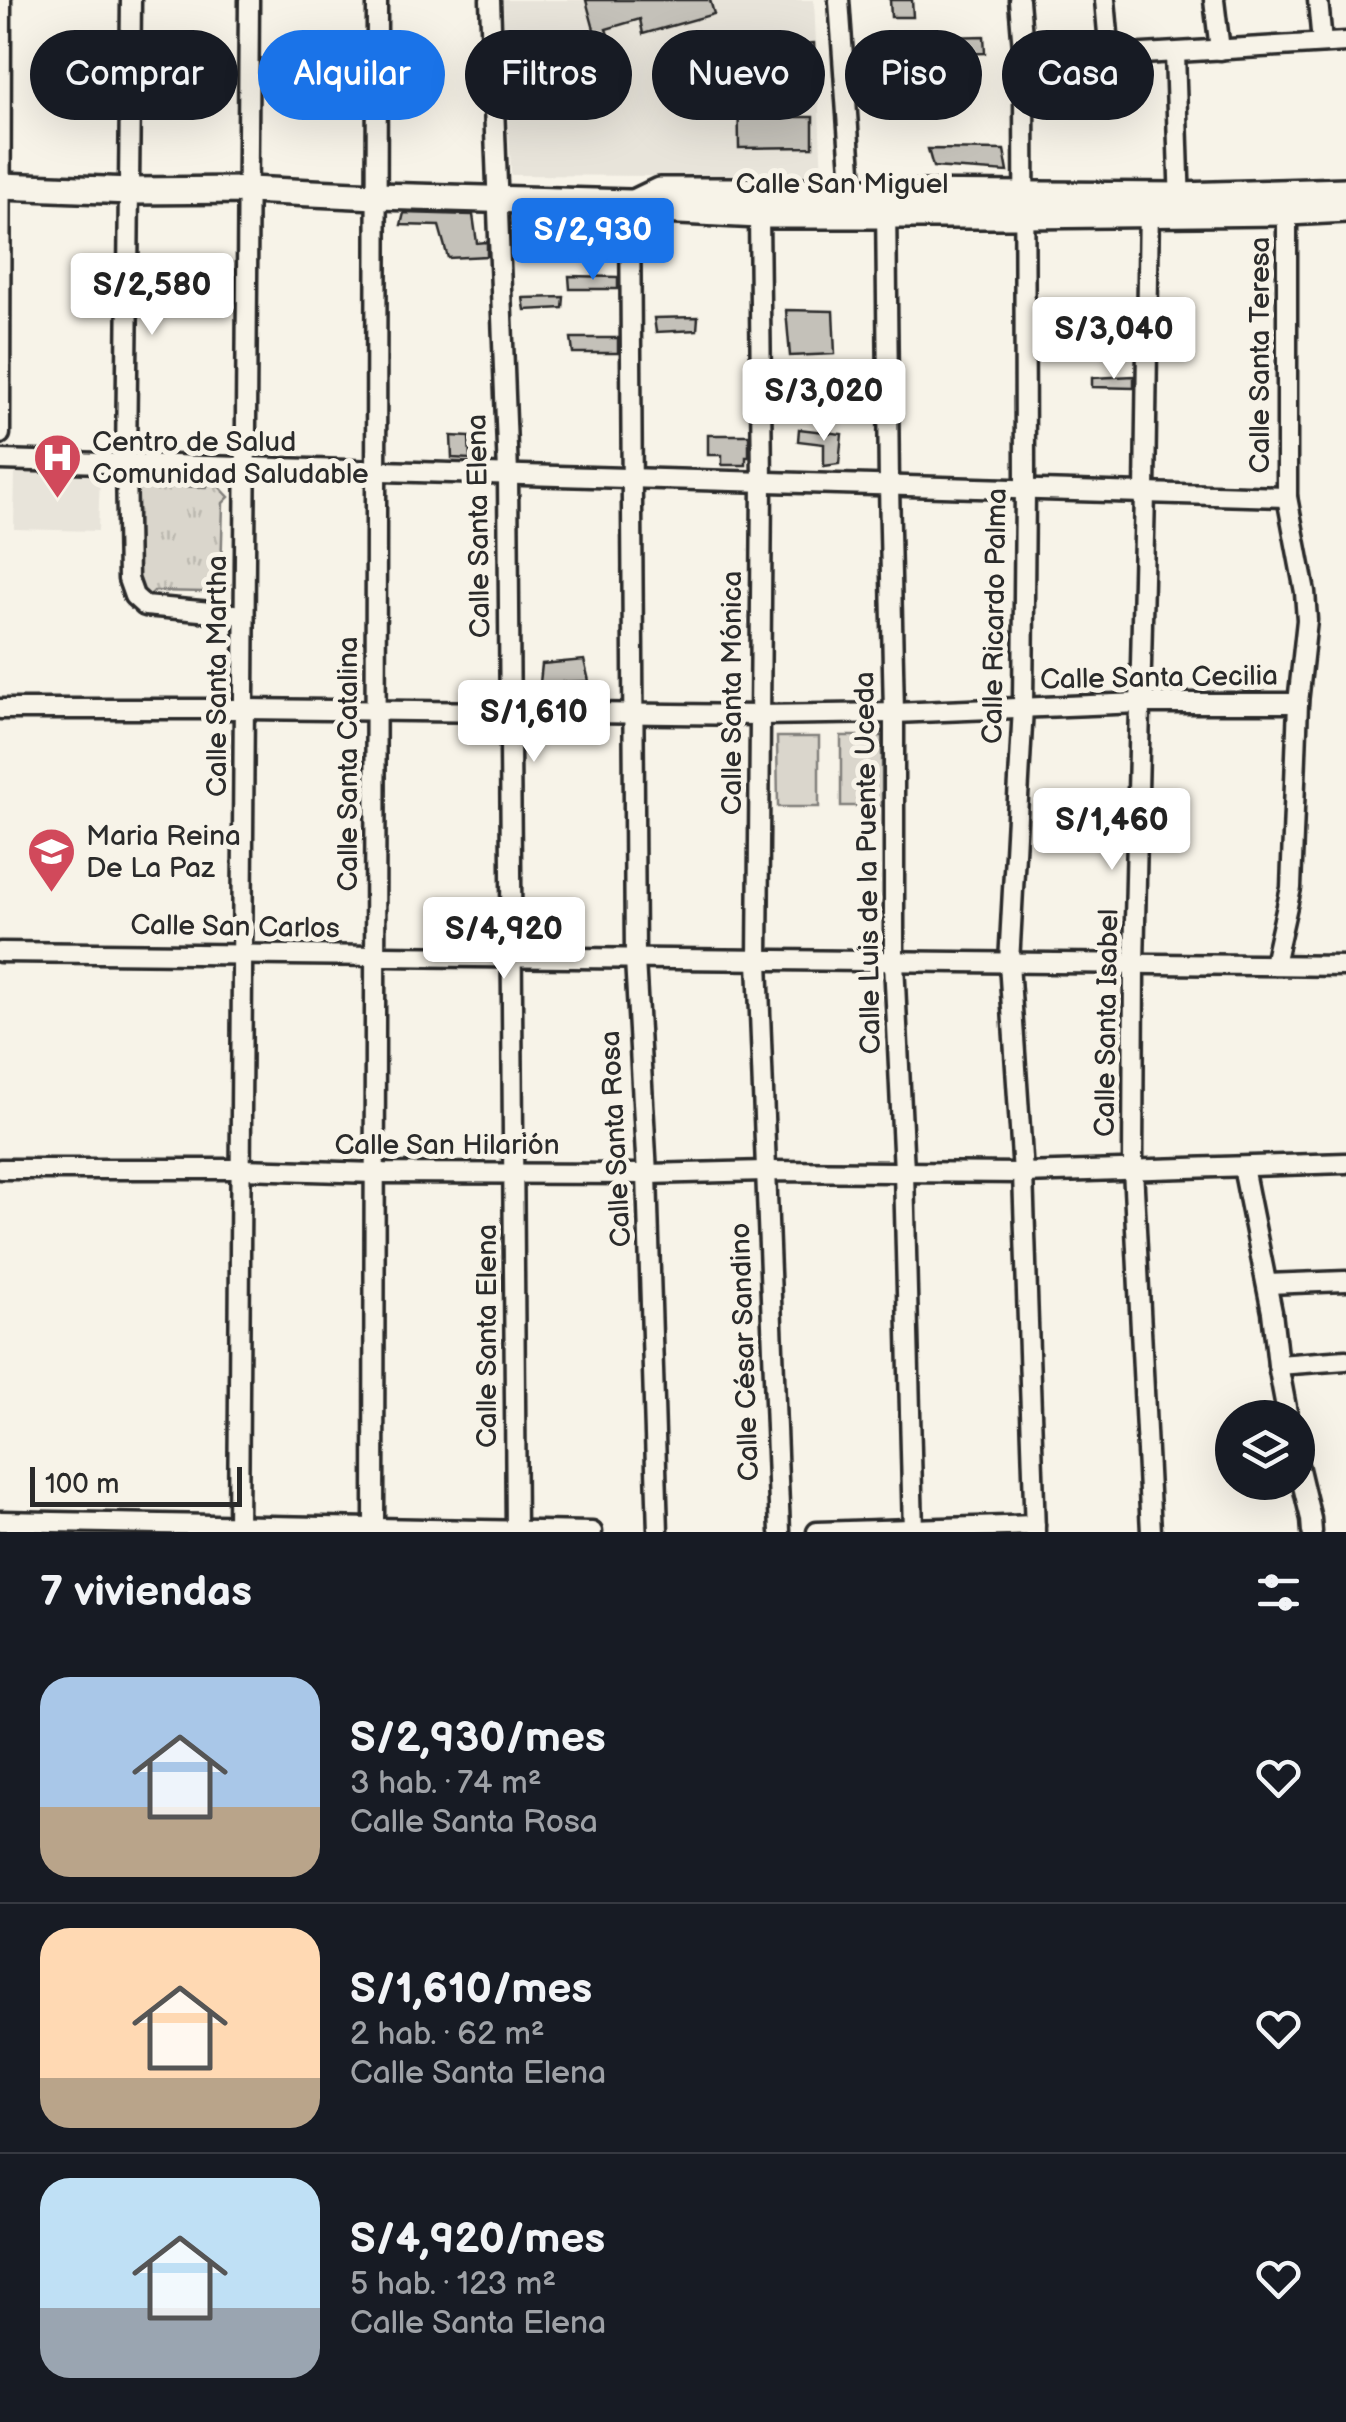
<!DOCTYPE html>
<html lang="es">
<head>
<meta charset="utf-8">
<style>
  :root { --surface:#171b24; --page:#20242c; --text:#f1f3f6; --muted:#9ea1a6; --line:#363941; --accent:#1a73e8 }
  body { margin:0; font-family:"Balsamiq Sans",sans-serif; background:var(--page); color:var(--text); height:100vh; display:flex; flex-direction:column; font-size:38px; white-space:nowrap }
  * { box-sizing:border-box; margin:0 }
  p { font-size:32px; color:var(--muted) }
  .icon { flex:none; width:55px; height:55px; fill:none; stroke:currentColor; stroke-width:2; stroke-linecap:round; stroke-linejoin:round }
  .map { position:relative; height:1532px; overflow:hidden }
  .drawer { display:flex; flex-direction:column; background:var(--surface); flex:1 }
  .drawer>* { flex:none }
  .hud { position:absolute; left:30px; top:30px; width:1288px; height:90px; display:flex; gap:20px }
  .fabs { position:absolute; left:1215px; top:1400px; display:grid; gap:20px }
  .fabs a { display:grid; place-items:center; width:100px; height:100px; border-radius:50%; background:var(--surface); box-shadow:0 10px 40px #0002; font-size:50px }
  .scale { position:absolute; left:30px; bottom:25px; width:212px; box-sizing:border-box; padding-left:10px; border:5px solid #2b2b2b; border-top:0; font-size:28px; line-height:35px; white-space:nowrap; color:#2b2b2b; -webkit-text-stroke:8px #f7f3e8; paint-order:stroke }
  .price { position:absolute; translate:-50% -85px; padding:0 22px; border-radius:10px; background:#fff; color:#222; font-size:32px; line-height:65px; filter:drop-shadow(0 2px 5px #0008) }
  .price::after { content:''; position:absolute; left:50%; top:60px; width:30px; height:22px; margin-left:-15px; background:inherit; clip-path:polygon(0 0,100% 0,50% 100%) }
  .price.current { background:var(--accent); color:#fff }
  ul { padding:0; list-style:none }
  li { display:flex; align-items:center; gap:30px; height:250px; padding:0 40px }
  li+li { border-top:2px solid var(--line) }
  li span { display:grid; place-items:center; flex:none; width:280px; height:200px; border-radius:30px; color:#555 }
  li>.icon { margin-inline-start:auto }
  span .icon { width:120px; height:120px; fill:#fffc; stroke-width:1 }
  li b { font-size:42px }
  h2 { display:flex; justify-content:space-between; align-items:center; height:120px; padding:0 40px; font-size:42px }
  .chip { padding:0 35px; border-radius:45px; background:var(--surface); box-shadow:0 10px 40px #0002; font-size:35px; line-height:90px }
  .chip.current { background:var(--accent); color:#fff }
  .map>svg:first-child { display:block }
  .built { fill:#e8e4da }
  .green { fill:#dad6cc; stroke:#82807c; stroke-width:2.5 }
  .park { fill:url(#park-tufts); stroke:#82807c; stroke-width:2.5 }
  .building { fill:#c4c1b9; stroke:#2b2b2b; stroke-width:2.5 }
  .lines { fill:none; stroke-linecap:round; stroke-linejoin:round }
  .street-casing { stroke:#2b2b2b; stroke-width:25 }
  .secondary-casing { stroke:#2b2b2b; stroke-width:32 }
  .street { stroke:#f7f3e8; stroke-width:18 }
  .secondary { stroke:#f7f3e8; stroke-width:25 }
  .labels { text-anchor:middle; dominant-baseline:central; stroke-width:10; stroke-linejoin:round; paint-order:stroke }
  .street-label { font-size:28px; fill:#2b2b2b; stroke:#f7f3e8 }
  .poi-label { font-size:28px; fill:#2b2b2b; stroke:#f7f3e8; text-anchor:start }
</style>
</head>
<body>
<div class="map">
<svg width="1346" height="1532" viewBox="0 0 1346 1532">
  <defs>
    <pattern id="park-tufts" width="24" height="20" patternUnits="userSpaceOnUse" patternTransform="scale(2.5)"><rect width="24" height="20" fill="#dad6cc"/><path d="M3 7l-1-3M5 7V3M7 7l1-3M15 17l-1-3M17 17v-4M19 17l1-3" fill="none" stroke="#bbb8af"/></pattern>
  </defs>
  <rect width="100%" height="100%" fill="#f7f3e8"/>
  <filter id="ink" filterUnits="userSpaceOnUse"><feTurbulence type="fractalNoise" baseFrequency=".01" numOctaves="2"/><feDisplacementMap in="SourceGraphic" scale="20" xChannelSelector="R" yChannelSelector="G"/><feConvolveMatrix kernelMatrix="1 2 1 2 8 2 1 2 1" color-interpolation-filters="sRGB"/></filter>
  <g filter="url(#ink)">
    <g class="built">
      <path d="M503,0h311l8,177 -311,-2z"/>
      <path d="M15,470l85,3 -2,58 -84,-2z"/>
    </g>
    <g class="green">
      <rect x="841" y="736" width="41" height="70"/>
      <path d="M777,737h42v70h-41z"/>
    </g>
    <path class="park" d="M213,480l16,17 -6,6 -2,72 9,9 -16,16 -9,-8 -51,-1 -7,7 -15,-13 6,-7v-76l-6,-7 16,-14 6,5 52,1z"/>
    <g class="building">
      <path d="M586,0h124l4,14 -71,20 -3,-15 -34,10 6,18 -3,1 1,4 -14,5 -6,-18 6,-2z"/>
      <path d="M890,0h22l1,17h-22z"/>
      <path d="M984,36l1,17 -36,1 -2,-17z"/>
      <path d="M814,43l2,42h-14l-1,-41z"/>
      <path d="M738,73l13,3h16l2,41h44v30l-74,1z"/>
      <path d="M928,149l76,1 4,22 -75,-5z"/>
      <path d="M404,213l69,2 4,28 10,-1v14l-39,2 -9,-32 -38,-1z"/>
      <path d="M521,216l50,2 -1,12 -50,2z"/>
      <path d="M569,276l49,1v12h-48z"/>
      <path d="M564,297l-1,11 -38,2 -2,-12z"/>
      <path d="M786,310l47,1 2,43 -45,2z"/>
      <path d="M698,317l-1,13 -41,2 -2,-14z"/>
      <path d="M571,338h47v15h-45z"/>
      <path d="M1134,376v12l-42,-1v-9z"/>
      <path d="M798,381h35l1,15 -23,-1v3h-13z"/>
      <path d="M799,429l43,5 -3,30 -15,2v-22l-26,-3z"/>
      <path d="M708,435h41v22h-3v8h-24v-10h-14z"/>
      <path d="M451,436l18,1 1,22 -18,-1z"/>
      <path d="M584,660l5,21 -49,2 2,-19z"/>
    </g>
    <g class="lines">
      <defs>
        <g id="street">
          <path d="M131,0l-5,464 2,115 6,17 11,10 99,9"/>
          <path d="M490,0l18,474 8,1058"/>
          <path d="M839,0l14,199"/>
          <path d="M1019,0l5,61 1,428 -2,218 -14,256 14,210 12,359"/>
          <path d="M1105,0l5,56"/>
          <path d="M1214,0l6,50"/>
          <path d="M1318,0l4,43"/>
          <path d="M1175,53l5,154"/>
          <path d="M1024,61l322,-19"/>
          <path d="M630,203l5,756 12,215 11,358"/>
          <path d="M1149,203l-4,290 -11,471 -1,204 18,364"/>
          <path d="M886,204l3,281 5,228v249l10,209 9,361"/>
          <path d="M759,215l3,267 -4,479 22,571"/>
          <path d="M0,434l1,-434"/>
          <path d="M0,460l1287,37"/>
          <path d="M0,709h244l515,6 135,-2 246,-10h158"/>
          <path d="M0,952l1346,14"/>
          <path d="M1274,964l17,-76 7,-185 9,-83 -2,-28 -18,-95v-293"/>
          <path d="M1243,1167l29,145 6,53 10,53"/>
          <path d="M0,1169h241l134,4 272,1 118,-3 258,2 323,-10"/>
          <path d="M1267,1284l79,-3"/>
          <path d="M1278,1365l68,-5"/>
          <path d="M1298,1465l13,54 1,13"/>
          <path d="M0,1521l592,11"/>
          <path d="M374,1529l3,-1529"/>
          <path d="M238,1532l11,-1532"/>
          <path d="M817,1532l218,-7"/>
        </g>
        <g id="secondary">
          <path d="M0,186l131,5 117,-1 129,6 253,7 30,7 99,5h266l263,-3 58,-3"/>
          <path d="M634,203l25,-12h193l35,3 293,2 166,-5"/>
        </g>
      </defs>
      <use href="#street" class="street-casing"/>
      <use href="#secondary" class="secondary-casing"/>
      <use href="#street" class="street"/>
      <use href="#secondary" class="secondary"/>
    </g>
  </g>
  <defs>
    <symbol id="hospital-pin" viewBox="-11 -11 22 30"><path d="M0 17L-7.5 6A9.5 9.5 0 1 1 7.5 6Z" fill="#d1495b" stroke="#f7f3e8"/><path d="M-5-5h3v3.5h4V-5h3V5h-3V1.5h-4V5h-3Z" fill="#fff"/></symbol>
    <symbol id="school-pin" viewBox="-11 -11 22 30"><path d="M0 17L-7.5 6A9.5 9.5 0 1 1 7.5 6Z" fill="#d1495b" stroke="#f7f3e8"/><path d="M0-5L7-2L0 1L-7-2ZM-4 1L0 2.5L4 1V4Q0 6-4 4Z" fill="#fff"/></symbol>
  </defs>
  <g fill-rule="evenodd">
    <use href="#hospital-pin" x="30" y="430" width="55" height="75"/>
    <use href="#school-pin" x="24" y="824" width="55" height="75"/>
  </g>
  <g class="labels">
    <g class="street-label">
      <text x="842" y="184">Calle San Miguel</text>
      <text transform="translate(1260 355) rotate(-90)">Calle Santa Teresa</text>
      <text transform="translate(479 526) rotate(-91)">Calle Santa Elena</text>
      <text transform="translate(995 616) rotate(-89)">Calle Ricardo Palma</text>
      <text transform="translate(217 676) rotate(-90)">Calle Santa Martha</text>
      <text transform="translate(1159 678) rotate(-1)">Calle Santa Cecilia</text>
      <text transform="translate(732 693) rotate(-90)">Calle Santa Mónica</text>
      <text transform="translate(348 764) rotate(-90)">Calle Santa Catalina</text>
      <text transform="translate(868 863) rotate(-91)">Calle Luis de la Puente Uceda</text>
      <text transform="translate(235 927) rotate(1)">Calle San Carlos</text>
      <text transform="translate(1107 1023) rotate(-89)">Calle Santa Isabel</text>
      <text transform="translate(616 1139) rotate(-93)">Calle Santa Rosa</text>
      <text x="447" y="1145">Calle San Hilarión</text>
      <text transform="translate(487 1336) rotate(-90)">Calle Santa Elena</text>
      <text transform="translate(745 1352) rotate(-92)">Calle César Sandino</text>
    </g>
    <g class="poi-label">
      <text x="92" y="442">Centro de Salud<tspan x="92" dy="32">Comunidad Saludable</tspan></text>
      <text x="86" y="836">Maria Reina<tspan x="86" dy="32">De La Paz</tspan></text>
    </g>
  </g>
</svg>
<div class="fabs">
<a><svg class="icon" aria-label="layers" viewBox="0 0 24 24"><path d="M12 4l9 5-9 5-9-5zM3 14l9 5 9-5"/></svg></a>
</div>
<div class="scale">100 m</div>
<b class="price current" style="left:593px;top:283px">S/2,930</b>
<b class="price" style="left:152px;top:338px">S/2,580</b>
<b class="price" style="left:1114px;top:382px">S/3,040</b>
<b class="price" style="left:824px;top:444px">S/3,020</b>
<b class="price" style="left:534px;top:765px">S/1,610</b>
<b class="price" style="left:1112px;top:873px">S/1,460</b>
<b class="price" style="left:504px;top:982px">S/4,920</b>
<div class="hud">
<a class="chip">Comprar</a>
<a class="chip current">Alquilar</a>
<a class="chip">Filtros</a>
<a class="chip">Nuevo</a>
<a class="chip">Piso</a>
<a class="chip">Casa</a>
</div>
</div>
<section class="drawer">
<h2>7 viviendas<svg class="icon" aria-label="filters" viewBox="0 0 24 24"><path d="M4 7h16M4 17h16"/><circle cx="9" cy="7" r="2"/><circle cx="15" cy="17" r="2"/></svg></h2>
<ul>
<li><span style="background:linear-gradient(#a9c7e8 65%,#b9a48a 0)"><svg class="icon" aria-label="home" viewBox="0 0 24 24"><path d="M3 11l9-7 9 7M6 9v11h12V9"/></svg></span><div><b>S/2,930/mes</b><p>3 hab. · 74 m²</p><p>Calle Santa Rosa</p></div><svg class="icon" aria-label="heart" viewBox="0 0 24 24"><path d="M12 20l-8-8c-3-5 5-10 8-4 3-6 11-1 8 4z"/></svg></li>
<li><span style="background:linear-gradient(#ffd9b3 75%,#b9a48a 0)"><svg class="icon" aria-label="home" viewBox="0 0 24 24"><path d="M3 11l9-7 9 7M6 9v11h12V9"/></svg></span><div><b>S/1,610/mes</b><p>2 hab. · 62 m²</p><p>Calle Santa Elena</p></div><svg class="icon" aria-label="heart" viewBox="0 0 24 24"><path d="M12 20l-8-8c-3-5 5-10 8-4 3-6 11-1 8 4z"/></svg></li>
<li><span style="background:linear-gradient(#bfe0f5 65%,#9aa5b1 0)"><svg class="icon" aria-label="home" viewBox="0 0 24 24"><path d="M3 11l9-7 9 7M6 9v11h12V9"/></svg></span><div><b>S/4,920/mes</b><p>5 hab. · 123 m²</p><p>Calle Santa Elena</p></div><svg class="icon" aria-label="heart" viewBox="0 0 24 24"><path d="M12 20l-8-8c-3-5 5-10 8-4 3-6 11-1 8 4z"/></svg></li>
</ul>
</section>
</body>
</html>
